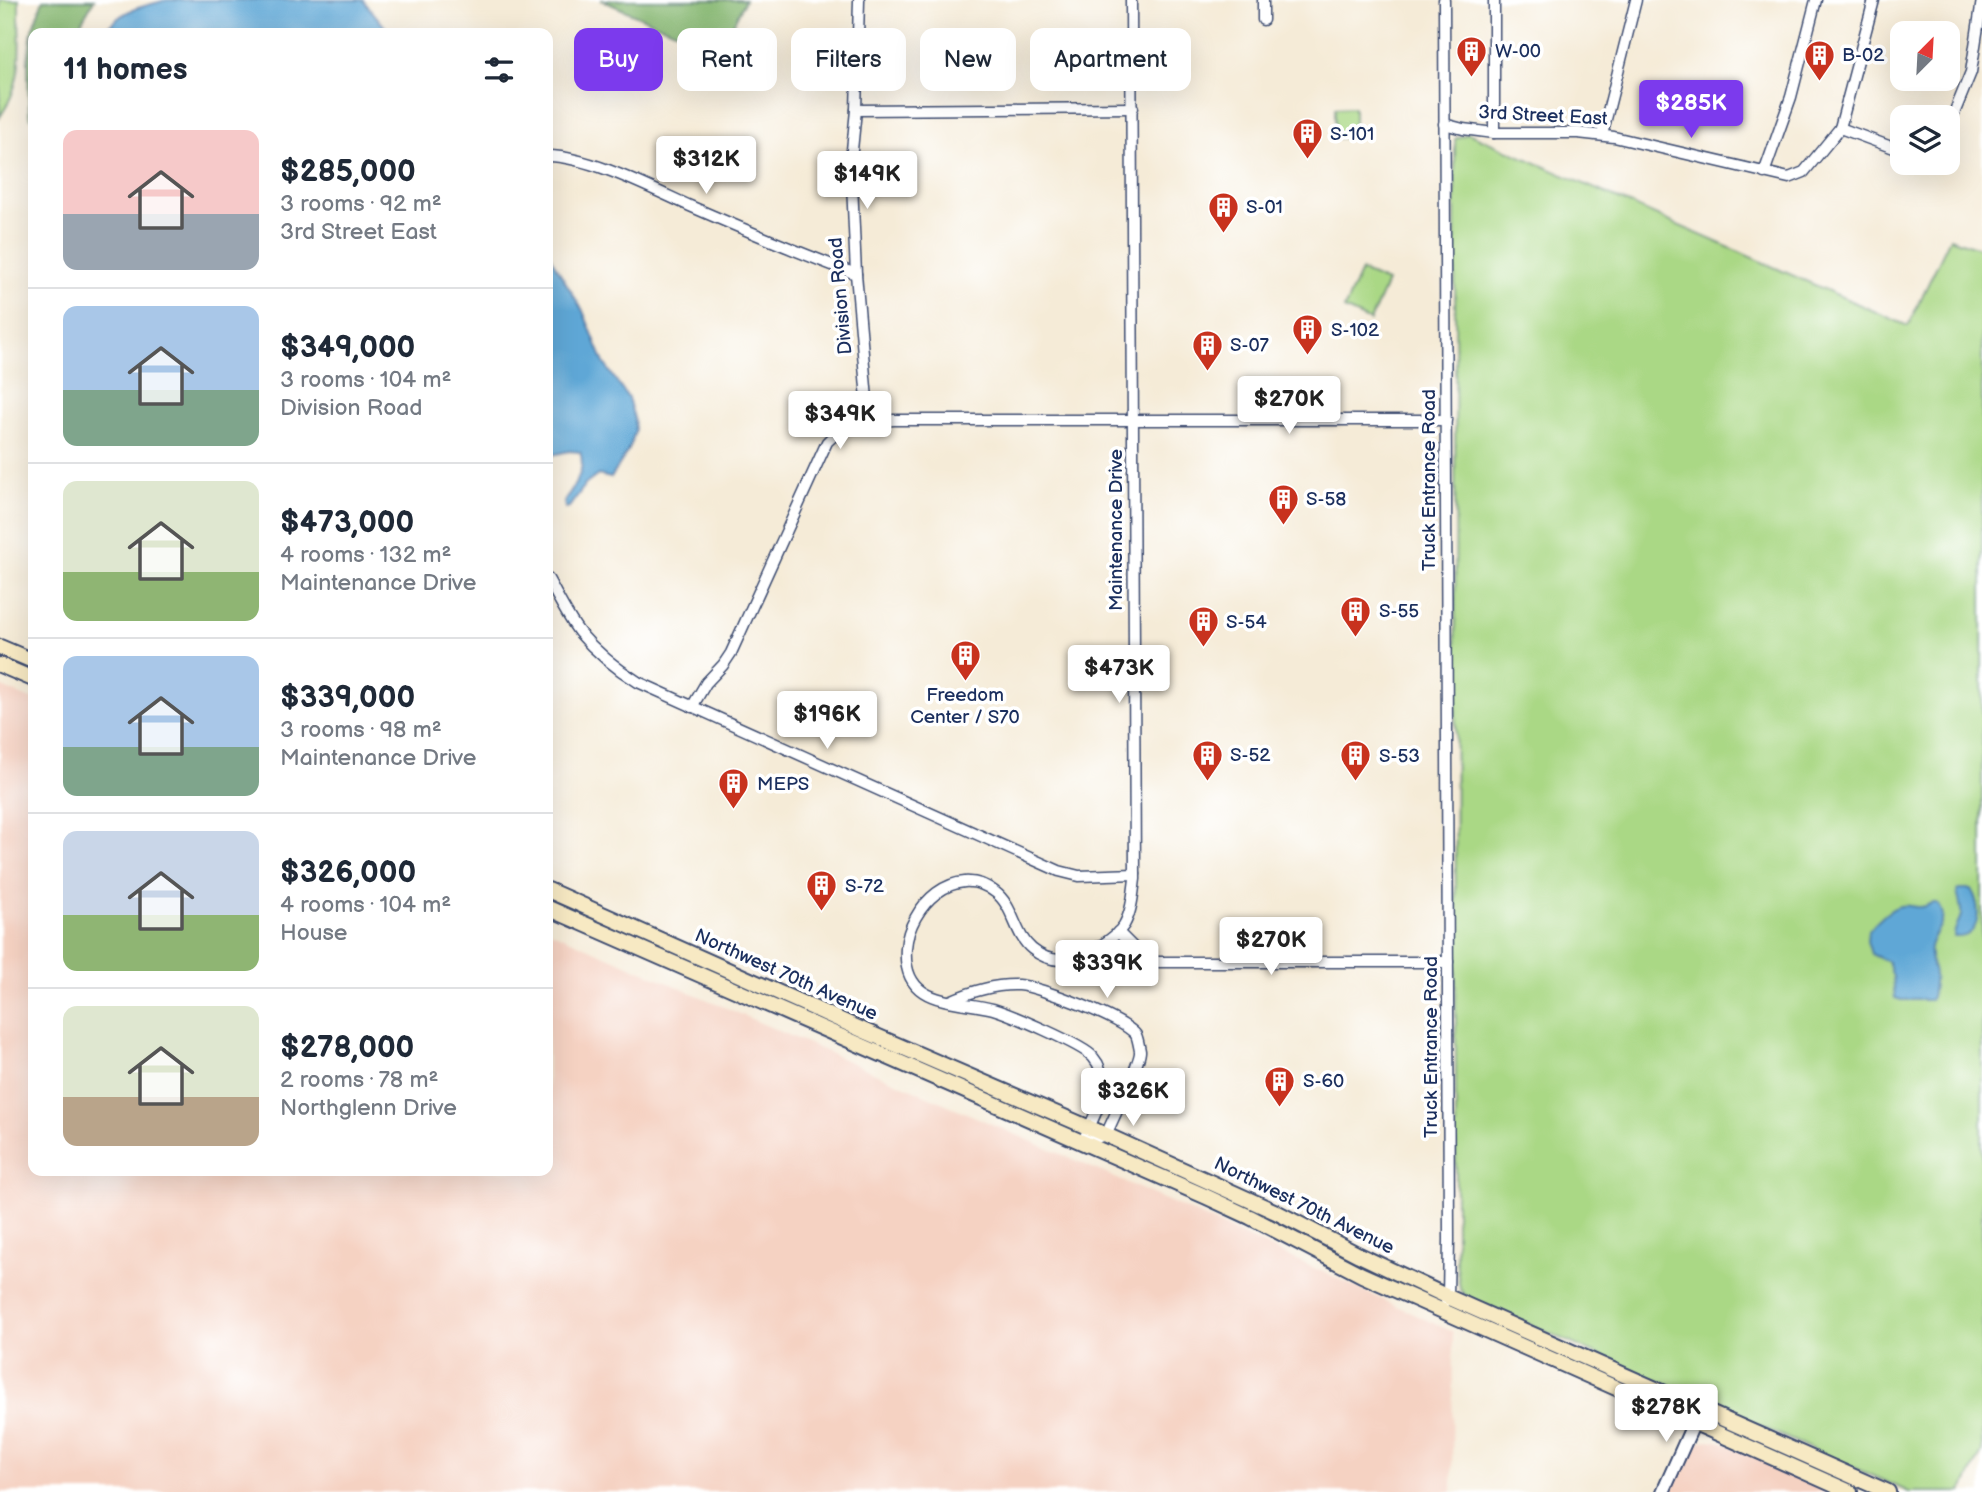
<!DOCTYPE html>
<html lang="en">
<head>
<meta charset="utf-8">
<style>
  :root { --surface:#fff; --page:#f6f6f7; --text:#1f2937; --muted:#747a83; --line:#e0e1e3; --accent:#7c3aed }
  body { margin:0; font-family:"Balsamiq Sans",sans-serif; background:var(--page); color:var(--text); height:100vh; display:flex; flex-direction:column; font-size:26px; white-space:nowrap }
  * { box-sizing:border-box; margin:0 }
  p { font-size:23px; color:var(--muted) }
  .icon { flex:none; width:38px; height:38px; fill:none; stroke:currentColor; stroke-width:2; stroke-linecap:round; stroke-linejoin:round }
  .map { position:relative; flex:1; overflow:hidden }
  .sheet { position:absolute; left:28px; top:28px; width:525px; height:1148px; display:flex; flex-direction:column; background:var(--surface); border-radius:14px; box-shadow:0 7px 28px #0002 }
  .sheet>* { flex:none }
  .top-card { position:absolute; left:574px; top:28px; width:665px; height:63px; display:flex; gap:14px }
  .needle { width:46px; rotate:24deg }
  .fabs { position:absolute; left:1890px; top:21px; display:grid; gap:14px }
  .fabs a { display:grid; place-items:center; width:70px; height:70px; border-radius:14px; background:var(--surface); box-shadow:0 7px 28px #0002; font-size:35px }
  .price { position:absolute; translate:-50% -60px; padding:0 16px; border-radius:7px; background:#fff; color:#222; font-size:23px; line-height:46px; filter:drop-shadow(0 2px 4px #0008) }
  .price::after { content:''; position:absolute; left:50%; top:42px; width:21px; height:16px; margin-left:-10px; background:inherit; clip-path:polygon(0 0,100% 0,50% 100%) }
  .price.active { background:var(--accent); color:#fff }
  ul { padding:0; list-style:none }
  li { display:flex; align-items:center; gap:21px; height:175px; padding:0 35px }
  li+li { border-top:2px solid var(--line) }
  li span { display:grid; place-items:center; flex:none; width:196px; height:140px; border-radius:14px; color:#555 }
  li>.icon { margin-inline-start:auto }
  span .icon { width:84px; height:84px; fill:#fffc; stroke-width:1 }
  li b { font-size:30px }
  h2 { display:flex; justify-content:space-between; align-items:center; height:84px; padding:0 35px; font-size:30px }
  .chip { padding:0 24px; border-radius:14px; background:var(--surface); box-shadow:0 7px 28px #0002; font-size:24px; line-height:63px }
  .chip.active { background:var(--accent); color:#fff }
  .map>svg:first-child { display:block }
  .built { fill:#f5d2c2 }
  .green { fill:#aad885; stroke:#628472; stroke-width:2 }
  .forest { fill:#87b872; stroke:#517468; stroke-width:2 }
  .water { fill:#5fa7d6; stroke:#3d6b9a; stroke-width:2 }
  .lines { fill:none; stroke-linecap:round; stroke-linejoin:round }
  .minor-casing { stroke:#3c4b70; stroke-width:13 }
  .tertiary-casing { stroke:#3c4b70; stroke-width:16 }
  .secondary-casing { stroke:#3c4b70; stroke-width:18 }
  .minor { stroke:#fff; stroke-width:10 }
  .tertiary { stroke:#fff; stroke-width:12 }
  .secondary { stroke:#f7e9c3; stroke-width:14 }
  .labels { text-anchor:middle; dominant-baseline:central; stroke-width:7; stroke-linejoin:round; paint-order:stroke }
  .poi-label { font-size:19px; fill:#1b2f5e; stroke:#fff; text-anchor:start }
  .street-label { font-size:19px; fill:#1b2f5e; stroke:#fff }
</style>
</head>
<body>
<div class="map">
<svg width="1982" height="1492" viewBox="0 0 1982 1492">
  <rect width="100%" height="100%" fill="#fff"/>
  <filter id="ink" filterUnits="userSpaceOnUse"><feTurbulence type="fractalNoise" baseFrequency=".0143" numOctaves="2"/><feDisplacementMap in="SourceGraphic" scale="14" xChannelSelector="R" yChannelSelector="G"/><feConvolveMatrix kernelMatrix="1 2 1 2 8 2 1 2 1" color-interpolation-filters="sRGB"/></filter>
  <filter id="wash" filterUnits="userSpaceOnUse"><feTurbulence type="fractalNoise" baseFrequency=".00686" numOctaves="4" result="noise"/><feDisplacementMap in="SourceGraphic" scale="28" xChannelSelector="R" yChannelSelector="G"/><feGaussianBlur stdDeviation="1.57" result="paint"/><feColorMatrix in="noise" values="0 0 0 0 0 0 0 0 0 0 0 0 0 0 0 0 0 1.4 0 .05"/><feComposite in="paint" operator="in"/></filter>
  <g filter="url(#wash)">
    <rect width="100%" height="100%" fill="#f5ebd7"/>
    <g class="built">
      <path d="M0,686l33,14v471h515v-241l636,278 269,124 -1,160h-1452z"/>
      <path d="M1710,1440l13,2 117,50h-170l22,-44 9,-7z"/>
    </g>
    <g class="green">
      <path d="M0,0h19c-1,45 8,77 -19,117z"/>
      <path d="M1354,107v31h-19v-30z"/>
      <path d="M1468,133l440,193 42,-88 32,11v1203l-20,40h-53l-442,-195 -7,-8 -4,-28 -1,-1122z"/>
      <path d="M1361,271l26,11 -17,39 -26,-12z"/>
    </g>
    <g class="forest">
      <path d="M43,0h51l-19,33h-42v87l-4,-4 -1,-54 4,-32z"/>
      <path d="M601,0h144l-19,39 -7,5 -10,-1 -50,-18z"/>
    </g>
    <g class="water">
      <path d="M167,0h196l27,33h-287c21,-25 34,-25 64,-33z"/>
      <path d="M548,253l35,58 21,52 24,35 6,20 1,13 -5,16 -19,31 -13,-3 -12,9 -17,23 -4,1 -1,-6c9,-15 23,-32 16,-50l-11,-1 -21,5z"/>
      <path d="M1962,889h9c11,17 11,50 -17,48 0,-9 5,-14 7,-22 1,-7 -3,-16 -4,-24z"/>
      <path d="M1932,903h5c15,16 -4,29 -7,44 -2,10 3,18 4,28 1,7 -1,15 -2,22l-2,3h-29l-6,-2 -2,-21 -5,-15 -17,-8 -4,-13 1,-10c9,-9 20,-22 32,-25 14,-3 14,6 32,-3z"/>
    </g>
  </g>
  <g filter="url(#ink)">
    <g class="lines">
      <defs>
        <g id="minor">
          <path d="M859,0l-3,110 -5,50 5,114 13,148"/>
          <path d="M1444,0l5,1239 -1,58 -2,4"/>
          <path d="M1494,0v133"/>
          <path d="M1263,20v-20"/>
          <path d="M856,110l277,-2"/>
          <path d="M1444,124l19,5 31,4h84l36,4 175,41 15,-6 36,-44 62,23"/>
          <path d="M1840,128l34,-128"/>
          <path d="M1948,128l23,-56 11,-72"/>
          <path d="M1602,135l34,-135"/>
          <path d="M548,156c43,1 102,32 142,50 55,24 109,47 166,68"/>
          <path d="M1764,173l27,-76 25,-97"/>
          <path d="M548,579c10,18 19,37 31,53 16,19 38,37 59,50l421,189 20,5 56,-2"/>
          <path d="M692,707l14,-24 17,-18 8,-12 96,-211c19,-21 41,-20 67,-22h552"/>
          <path d="M1118,932l20,20 18,10h292"/>
          <path d="M950,1001c22,-10 44,-17 68,-16 20,1 107,34 118,50 2,4 3,11 4,16 1,10 -28,70 -34,84l-23,7"/>
          <path d="M1083,1142c6,-17 19,-37 20,-55 0,-10 -3,-22 -10,-30 -10,-12 -83,-43 -100,-48 -39,-10 -91,-2 -87,-61 3,-41 49,-87 89,-56 19,14 19,42 37,57 23,19 46,10 68,-3 10,-6 18,-12 24,-21 8,-14 9,-31 11,-46l-4,-879"/>
        </g>
        <path id="tertiary" d="M1663,1492l37,-83"/>
        <g id="secondary">
          <path d="M0,647l33,14"/>
          <path d="M0,665l33,14"/>
          <path d="M548,890l319,142 239,103 170,77 83,43 89,42 440,195"/>
          <path d="M548,908l659,289 43,20 112,58 488,217"/>
        </g>
      </defs>
      <use href="#minor" class="minor-casing"/>
      <use href="#tertiary" class="tertiary-casing"/>
      <use href="#secondary" class="secondary-casing"/>
      <use href="#minor" class="minor"/>
      <use href="#tertiary" class="tertiary"/>
      <use href="#secondary" class="secondary"/>
    </g>
  </g>
  <defs>
    <symbol id="building-pin" viewBox="-11 -11 22 30"><path d="M0 17L-7.5 6A9.5 9.5 0 1 1 7.5 6Z" fill="#c8321e" stroke="#fff"/><path d="M-4-6H4V6H1V3H-1V6H-4ZM-2.5-4.3h1.7v1.8h-1.7ZM.8-4.3h1.7v1.8H.8ZM-2.5-1h1.7V.8h-1.7ZM.8-1h1.7V.8H.8Z" fill="#fff"/></symbol>
  </defs>
  <g fill-rule="evenodd">
    <use href="#building-pin" x="1454" y="34" width="35" height="47"/>
    <use href="#building-pin" x="1802" y="38" width="35" height="47"/>
    <use href="#building-pin" x="1290" y="116" width="35" height="47"/>
    <use href="#building-pin" x="1206" y="190" width="35" height="47"/>
    <use href="#building-pin" x="1290" y="312" width="35" height="47"/>
    <use href="#building-pin" x="1190" y="328" width="35" height="47"/>
    <use href="#building-pin" x="1266" y="482" width="35" height="47"/>
    <use href="#building-pin" x="1338" y="594" width="35" height="47"/>
    <use href="#building-pin" x="1186" y="604" width="35" height="47"/>
    <use href="#building-pin" x="948" y="638" width="35" height="47"/>
    <use href="#building-pin" x="1190" y="738" width="35" height="47"/>
    <use href="#building-pin" x="1338" y="738" width="35" height="47"/>
    <use href="#building-pin" x="716" y="766" width="35" height="47"/>
    <use href="#building-pin" x="804" y="868" width="35" height="47"/>
    <use href="#building-pin" x="1262" y="1064" width="35" height="47"/>
  </g>
  <g class="labels">
    <g class="poi-label">
      <text x="1495" y="51">W-00</text>
      <text x="1842" y="55">B-02</text>
      <text x="1330" y="134">S-101</text>
      <text x="1246" y="207">S-01</text>
      <text x="1331" y="330">S-102</text>
      <text x="1230" y="345">S-07</text>
      <text x="1306" y="499">S-58</text>
      <text x="1379" y="611">S-55</text>
      <text x="1226" y="622">S-54</text>
      <text x="965" y="695" text-anchor="middle">Freedom<tspan x="965" dy="22">Center / S70</tspan></text>
      <text x="1230" y="755">S-52</text>
      <text x="1379" y="756">S-53</text>
      <text x="757" y="784">MEPS</text>
      <text x="845" y="886">S-72</text>
      <text x="1303" y="1081">S-60</text>
    </g>
    <g class="street-label">
      <text transform="translate(1543 116) rotate(3)">3rd Street East</text>
      <text transform="translate(841 296) rotate(-95)">Division Road</text>
      <text transform="translate(1429 480) rotate(-90)">Truck Entrance Road</text>
      <text transform="translate(1116 530) rotate(-90)">Maintenance Drive</text>
      <text transform="translate(786 975) rotate(24)">Northwest 70th Avenue</text>
      <text transform="translate(1431 1047) rotate(-90)">Truck Entrance Road</text>
      <text transform="translate(1304 1206) rotate(26)">Northwest 70th Avenue</text>
    </g>
  </g>
</svg>
<div class="fabs">
<a><svg class="needle" viewBox="-14 -14 28 28"><path d="M0-13l5 13h-10z" fill="#e53935"/><path d="M0 13l5-13h-10z" fill="#747a83"/></svg></a>
<a><svg class="icon" aria-label="layers" viewBox="0 0 24 24"><path d="M12 4l9 5-9 5-9-5zM3 14l9 5 9-5"/></svg></a>
</div>
<b class="price active" style="left:1691px;top:140px">$285K</b>
<b class="price" style="left:706px;top:196px">$312K</b>
<b class="price" style="left:867px;top:211px">$149K</b>
<b class="price" style="left:1289px;top:436px">$270K</b>
<b class="price" style="left:840px;top:451px">$349K</b>
<b class="price" style="left:1119px;top:705px">$473K</b>
<b class="price" style="left:827px;top:751px">$196K</b>
<b class="price" style="left:1271px;top:977px">$270K</b>
<b class="price" style="left:1107px;top:1000px">$339K</b>
<b class="price" style="left:1133px;top:1128px">$326K</b>
<b class="price" style="left:1666px;top:1444px">$278K</b>
<div class="top-card">
<a class="chip active">Buy</a>
<a class="chip">Rent</a>
<a class="chip">Filters</a>
<a class="chip">New</a>
<a class="chip">Apartment</a>
</div>
<section class="sheet">
<h2>11 homes<svg class="icon" aria-label="filters" viewBox="0 0 24 24"><path d="M4 7h16M4 17h16"/><circle cx="9" cy="7" r="2"/><circle cx="15" cy="17" r="2"/></svg></h2>
<ul>
<li><span style="background:linear-gradient(#f6c9c9 60%,#9aa5b1 0)"><svg class="icon" aria-label="home" viewBox="0 0 24 24"><path d="M3 11l9-7 9 7M6 9v11h12V9"/></svg></span><div><b>$285,000</b><p>3 rooms · 92 m²</p><p>3rd Street East</p></div></li>
<li><span style="background:linear-gradient(#a9c7e8 60%,#7fa58c 0)"><svg class="icon" aria-label="home" viewBox="0 0 24 24"><path d="M3 11l9-7 9 7M6 9v11h12V9"/></svg></span><div><b>$349,000</b><p>3 rooms · 104 m²</p><p>Division Road</p></div></li>
<li><span style="background:linear-gradient(#dfe7d0 65%,#8fb573 0)"><svg class="icon" aria-label="home" viewBox="0 0 24 24"><path d="M3 11l9-7 9 7M6 9v11h12V9"/></svg></span><div><b>$473,000</b><p>4 rooms · 132 m²</p><p>Maintenance Drive</p></div></li>
<li><span style="background:linear-gradient(#a9c7e8 65%,#7fa58c 0)"><svg class="icon" aria-label="home" viewBox="0 0 24 24"><path d="M3 11l9-7 9 7M6 9v11h12V9"/></svg></span><div><b>$339,000</b><p>3 rooms · 98 m²</p><p>Maintenance Drive</p></div></li>
<li><span style="background:linear-gradient(#c9d6e8 60%,#8fb573 0)"><svg class="icon" aria-label="home" viewBox="0 0 24 24"><path d="M3 11l9-7 9 7M6 9v11h12V9"/></svg></span><div><b>$326,000</b><p>4 rooms · 104 m²</p><p>House</p></div></li>
<li><span style="background:linear-gradient(#dfe7d0 65%,#b9a48a 0)"><svg class="icon" aria-label="home" viewBox="0 0 24 24"><path d="M3 11l9-7 9 7M6 9v11h12V9"/></svg></span><div><b>$278,000</b><p>2 rooms · 78 m²</p><p>Northglenn Drive</p></div></li>
</ul>
</section>
</div>
</body>
</html>
